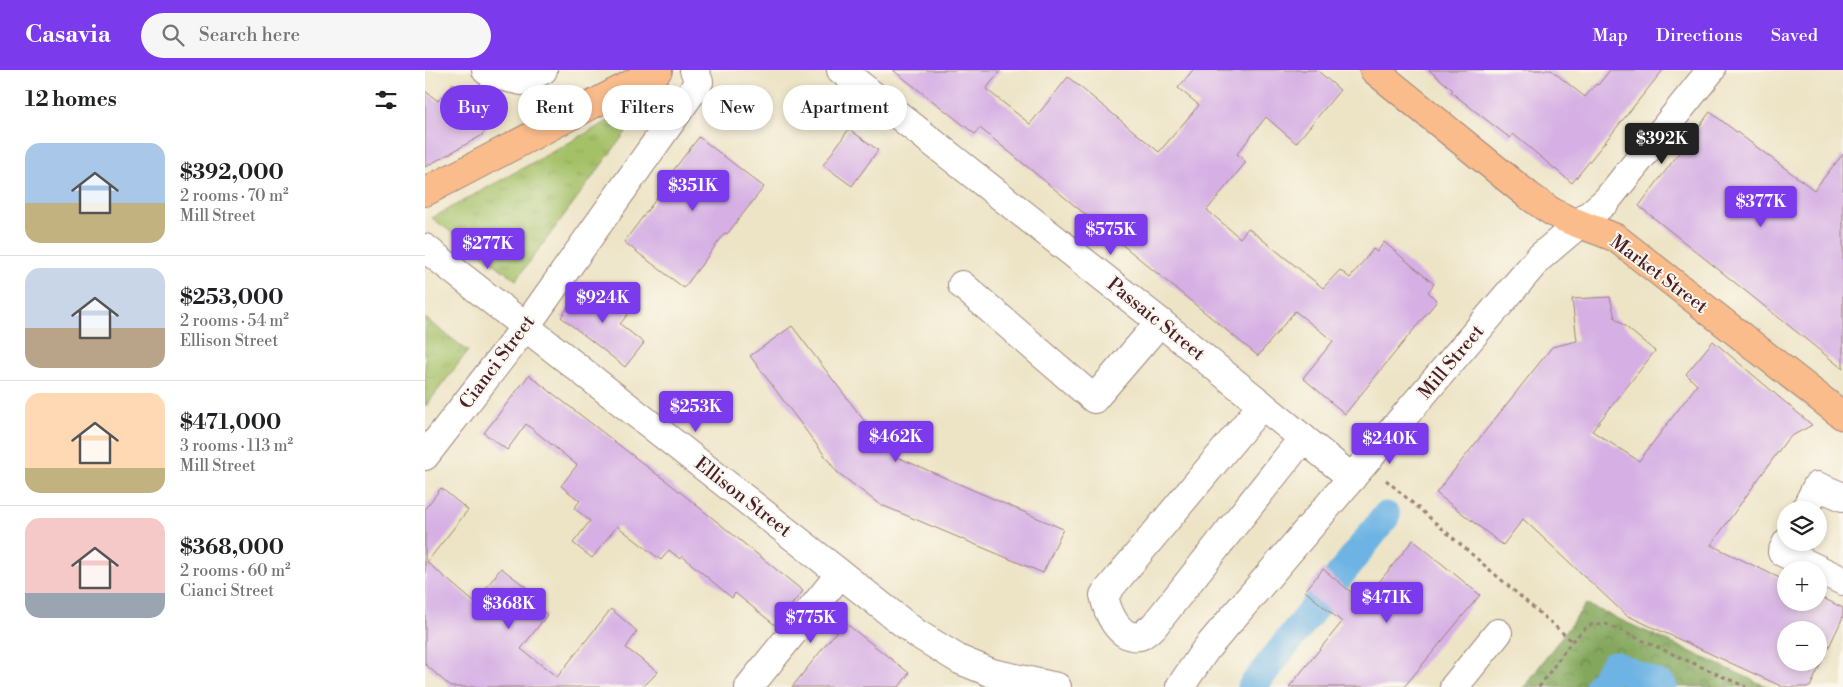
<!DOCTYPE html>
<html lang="en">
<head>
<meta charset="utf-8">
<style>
  :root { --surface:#fff; --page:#f6f6f6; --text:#202124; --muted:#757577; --line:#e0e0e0; --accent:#7c3aed }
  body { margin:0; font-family:"Libre Bodoni",serif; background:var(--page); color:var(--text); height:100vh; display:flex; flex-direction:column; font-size:19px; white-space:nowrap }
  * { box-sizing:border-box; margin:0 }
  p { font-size:16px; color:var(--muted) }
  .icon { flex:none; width:28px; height:28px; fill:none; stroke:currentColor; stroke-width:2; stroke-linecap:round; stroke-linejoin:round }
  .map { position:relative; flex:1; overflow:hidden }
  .side { display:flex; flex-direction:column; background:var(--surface); width:425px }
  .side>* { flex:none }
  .banner { position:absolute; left:15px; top:15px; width:475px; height:45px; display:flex; gap:10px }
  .tools { position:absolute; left:1352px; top:431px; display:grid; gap:10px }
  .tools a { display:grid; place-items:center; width:50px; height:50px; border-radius:50%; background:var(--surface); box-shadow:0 2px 8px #0003; font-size:25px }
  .price { position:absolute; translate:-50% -42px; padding:0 11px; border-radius:5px; background:var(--accent); color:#fff; font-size:16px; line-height:32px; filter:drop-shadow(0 1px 2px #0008) }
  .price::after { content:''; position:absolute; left:50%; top:30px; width:15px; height:11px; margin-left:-8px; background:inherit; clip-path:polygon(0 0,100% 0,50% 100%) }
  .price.active { background:#222; color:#fff }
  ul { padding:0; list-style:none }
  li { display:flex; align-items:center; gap:15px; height:125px; padding:0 25px }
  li+li { border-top:1px solid var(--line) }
  li span { display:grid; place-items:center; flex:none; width:140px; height:100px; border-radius:15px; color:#555 }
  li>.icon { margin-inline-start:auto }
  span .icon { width:60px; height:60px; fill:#fffc; stroke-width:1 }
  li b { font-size:21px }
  h2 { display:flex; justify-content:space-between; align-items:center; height:60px; padding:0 25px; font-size:21px }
  .chip { padding:0 18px; border-radius:22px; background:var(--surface); box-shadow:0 2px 8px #0003; font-size:18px; line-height:45px }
  .chip.active { background:var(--accent); color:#fff }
  header { display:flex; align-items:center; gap:30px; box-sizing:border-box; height:70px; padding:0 25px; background:var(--accent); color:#fff }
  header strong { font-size:24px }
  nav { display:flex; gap:28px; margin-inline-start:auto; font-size:18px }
  .search { width:350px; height:45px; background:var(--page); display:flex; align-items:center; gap:12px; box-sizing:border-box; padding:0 18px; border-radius:28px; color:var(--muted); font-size:19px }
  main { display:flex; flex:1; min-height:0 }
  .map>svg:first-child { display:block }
  .grass { fill:url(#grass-tufts); stroke:#77704a }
  .forest { fill:url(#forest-crowns); stroke:#666344 }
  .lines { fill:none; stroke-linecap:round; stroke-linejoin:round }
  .canal { stroke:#6db4e4; stroke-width:29 }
  .building { fill:#d6b0e4; fill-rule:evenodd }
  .minor-casing { stroke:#9c8278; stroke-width:30 }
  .major-casing { stroke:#9c8278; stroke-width:30 }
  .path { stroke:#9c8278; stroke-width:3; stroke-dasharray:4 4; stroke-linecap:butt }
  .minor { stroke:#fff; stroke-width:28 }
  .major { stroke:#fabc8b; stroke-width:28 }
  .labels { text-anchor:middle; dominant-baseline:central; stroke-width:4; stroke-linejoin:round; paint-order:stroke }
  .street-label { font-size:19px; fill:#4a1f2b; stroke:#fbf7ec }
</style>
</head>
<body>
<header>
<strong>Casavia</strong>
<div class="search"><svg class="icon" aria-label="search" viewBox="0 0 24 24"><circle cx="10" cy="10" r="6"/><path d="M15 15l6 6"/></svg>Search here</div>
<nav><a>Map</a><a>Directions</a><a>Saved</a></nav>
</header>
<main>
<section class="side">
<h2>12 homes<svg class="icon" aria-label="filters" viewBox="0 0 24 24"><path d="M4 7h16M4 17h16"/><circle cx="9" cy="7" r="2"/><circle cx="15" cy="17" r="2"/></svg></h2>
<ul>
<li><span style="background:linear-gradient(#a9c7e8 60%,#c2b280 0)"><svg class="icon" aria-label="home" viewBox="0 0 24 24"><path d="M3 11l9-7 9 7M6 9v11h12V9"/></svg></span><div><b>$392,000</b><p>2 rooms · 70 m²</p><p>Mill Street</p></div></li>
<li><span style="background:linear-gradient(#c9d6e8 60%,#b9a48a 0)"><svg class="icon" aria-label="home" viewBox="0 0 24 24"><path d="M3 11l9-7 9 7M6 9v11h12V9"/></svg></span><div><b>$253,000</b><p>2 rooms · 54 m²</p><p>Ellison Street</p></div></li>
<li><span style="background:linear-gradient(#ffd9b3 75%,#c2b280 0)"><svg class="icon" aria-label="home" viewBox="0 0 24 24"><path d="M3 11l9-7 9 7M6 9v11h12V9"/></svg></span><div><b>$471,000</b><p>3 rooms · 113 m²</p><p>Mill Street</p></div></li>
<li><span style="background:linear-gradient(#f6c9c9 75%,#9aa5b1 0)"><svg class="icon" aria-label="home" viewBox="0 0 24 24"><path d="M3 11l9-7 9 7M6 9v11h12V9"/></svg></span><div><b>$368,000</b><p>2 rooms · 60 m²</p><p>Cianci Street</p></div></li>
</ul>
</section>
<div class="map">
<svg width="1418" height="617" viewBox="0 0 1418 617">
  <defs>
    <pattern id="grass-tufts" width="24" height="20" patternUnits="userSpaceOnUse" patternTransform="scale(1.25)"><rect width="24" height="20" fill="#a4c168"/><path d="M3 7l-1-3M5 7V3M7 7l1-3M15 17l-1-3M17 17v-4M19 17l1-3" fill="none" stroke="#8fa55a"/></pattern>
    <pattern id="forest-crowns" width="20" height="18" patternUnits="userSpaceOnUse" patternTransform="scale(1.25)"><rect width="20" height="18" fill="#83a75c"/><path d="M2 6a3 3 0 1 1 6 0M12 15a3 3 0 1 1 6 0" fill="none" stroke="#6d874c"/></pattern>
  </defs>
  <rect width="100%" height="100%" fill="#fbf7ec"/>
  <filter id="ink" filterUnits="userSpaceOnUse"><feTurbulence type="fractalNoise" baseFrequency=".02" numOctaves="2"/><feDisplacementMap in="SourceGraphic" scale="10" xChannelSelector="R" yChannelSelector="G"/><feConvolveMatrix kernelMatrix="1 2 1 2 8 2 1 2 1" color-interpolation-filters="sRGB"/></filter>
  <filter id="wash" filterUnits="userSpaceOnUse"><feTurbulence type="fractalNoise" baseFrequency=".0096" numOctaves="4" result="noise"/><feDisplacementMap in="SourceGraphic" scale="20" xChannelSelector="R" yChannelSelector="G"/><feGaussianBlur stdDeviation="1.12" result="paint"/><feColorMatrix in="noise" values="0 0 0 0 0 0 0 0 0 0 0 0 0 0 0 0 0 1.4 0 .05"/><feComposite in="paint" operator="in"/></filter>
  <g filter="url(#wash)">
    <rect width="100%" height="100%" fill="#ede4c6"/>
    <g class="grass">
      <path d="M227,27l-136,183 -84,-62z"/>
      <path d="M0,248l43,33 -43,56z"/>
    </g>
    <path class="forest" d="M1161,534l182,83h-244z"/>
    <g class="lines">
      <g class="canal">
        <path d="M827,617l134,-171"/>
        <path d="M1174,617l15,-22 49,22"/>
      </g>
    </g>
    <g id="blocks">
      <g class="building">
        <path d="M468,0h108l-15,19 44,35 38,-47 91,75 40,-47 -21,-17 15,-18h124l23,20 -44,53 -30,-26 -29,37 9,8 -39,48 33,28 8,-10 75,60 17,-18 10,8 23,-29 4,3 7,-10 50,42 -6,8 9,9 -92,113 -42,-36 30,-37 -38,-30 -37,45 -278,-228 -5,6z"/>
        <path d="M1004,0h122l34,27 11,-13 2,1 12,-15h53l-91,113 -59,-49 -3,4 -35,-27 -24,-19 2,-2z"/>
        <path d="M28,13l43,34 -15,19 -56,31v-76l13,10z"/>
        <path d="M1285,42l104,78 29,-36v215l-204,-163z"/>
        <path d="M424,59l29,21 -26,36 -29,-21z"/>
        <path d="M274,67l65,50 -37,47 -2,-1 -41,55 -60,-46 41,-55 -3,-2z"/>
        <path d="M162,212l41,32 -8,10 24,19 -19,24 -64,-50z"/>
        <path d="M1185,227l5,21 40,33 -63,80 47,30 58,-76 -11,-11 27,-33 99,84 -24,13 -77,107 75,36v21h33v-6l24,12v9l-33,70h-27l-157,-72 -103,-96 -20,26 -67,-52 116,-146 25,-6 -5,-42zM1361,560h33v32h-33z"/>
        <path d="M367,256l90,118 15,13 166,72 -20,44 -164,-69 -42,-32 -87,-116z"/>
        <path d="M104,305l130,101v-1l144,116 -28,34 -40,-32 -3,5 -50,-42 -2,3 -11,-9 -8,10 -44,-34 -25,32 -19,-15 17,-22 -16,-13 6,-7 -19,-15 16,-21 -51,-41 -19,26 -23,-17z"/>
        <path d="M16,418l27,22 -41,52 48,41 26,-35 25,19 -5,7 26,21 -26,34 36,28 54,-68 26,22 -11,17 32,24 -15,15h-192l-26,-23v-155z"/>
        <path d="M988,470l67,55 -76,92h-115l53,-65 -37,-31 18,-22 40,33z"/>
        <path d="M419,552l65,51 -10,14h-107z"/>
      </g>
    </g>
  </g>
  <g filter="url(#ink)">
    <use href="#blocks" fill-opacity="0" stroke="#9c8278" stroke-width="1"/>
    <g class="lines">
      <defs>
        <g id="minor">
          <path d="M61,0l6,4 29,7 22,-11"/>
          <path d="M416,0l319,252 192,156"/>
          <path d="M0,178l491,385 44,27 32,13 65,14"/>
          <path d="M537,215l132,114 66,-77"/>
          <path d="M837,335l-158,190c3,16 14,45 36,41 4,-1 9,-7 13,-9l150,-189"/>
          <path d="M0,386l101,-130 173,-244 -5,-12"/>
          <path d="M1380,440l12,-24 26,11"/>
          <path d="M1362,472l-5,10 61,29"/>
          <path d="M324,617l91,-113"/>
          <path d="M755,617l26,-38 333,-391 67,-57 105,-131"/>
          <path d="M1029,617l44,-54"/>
        </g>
        <g id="major">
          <path d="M949,0l155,126c9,6 18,13 27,18 19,10 40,15 60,24l227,178"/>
          <path d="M0,122l233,-122"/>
        </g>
      </defs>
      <use href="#minor" class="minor-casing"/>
      <use href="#major" class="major-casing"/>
      <g class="path">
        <path d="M961,410l186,161"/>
        <path d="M1114,617l33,-46 17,-16 17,-1 140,63"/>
      </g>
      <use href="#minor" class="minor"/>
      <use href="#major" class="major"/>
    </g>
  </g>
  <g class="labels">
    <g class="street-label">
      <text transform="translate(1234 204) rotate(37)">Market Street</text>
      <text transform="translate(731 249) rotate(39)">Passaic Street</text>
      <text transform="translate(72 292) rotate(-53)">Cianci Street</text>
      <text transform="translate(1026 292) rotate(-50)">Mill Street</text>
      <text transform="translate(318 427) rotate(38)">Ellison Street</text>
    </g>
  </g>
</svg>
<div class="tools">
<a><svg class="icon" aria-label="layers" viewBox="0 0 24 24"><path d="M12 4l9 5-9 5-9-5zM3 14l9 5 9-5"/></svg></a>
<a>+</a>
<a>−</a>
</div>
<b class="price active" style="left:1237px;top:95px">$392K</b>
<b class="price" style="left:268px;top:142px">$351K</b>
<b class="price" style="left:1336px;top:158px">$377K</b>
<b class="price" style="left:686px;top:186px">$575K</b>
<b class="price" style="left:63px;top:200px">$277K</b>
<b class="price" style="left:178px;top:254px">$924K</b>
<b class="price" style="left:271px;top:363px">$253K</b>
<b class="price" style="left:471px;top:393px">$462K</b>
<b class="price" style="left:965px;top:395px">$240K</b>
<b class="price" style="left:962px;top:554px">$471K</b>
<b class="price" style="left:84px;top:560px">$368K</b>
<b class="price" style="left:386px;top:574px">$775K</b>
<div class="banner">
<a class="chip active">Buy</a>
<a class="chip">Rent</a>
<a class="chip">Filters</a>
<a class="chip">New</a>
<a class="chip">Apartment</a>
</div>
</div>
</main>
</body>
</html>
